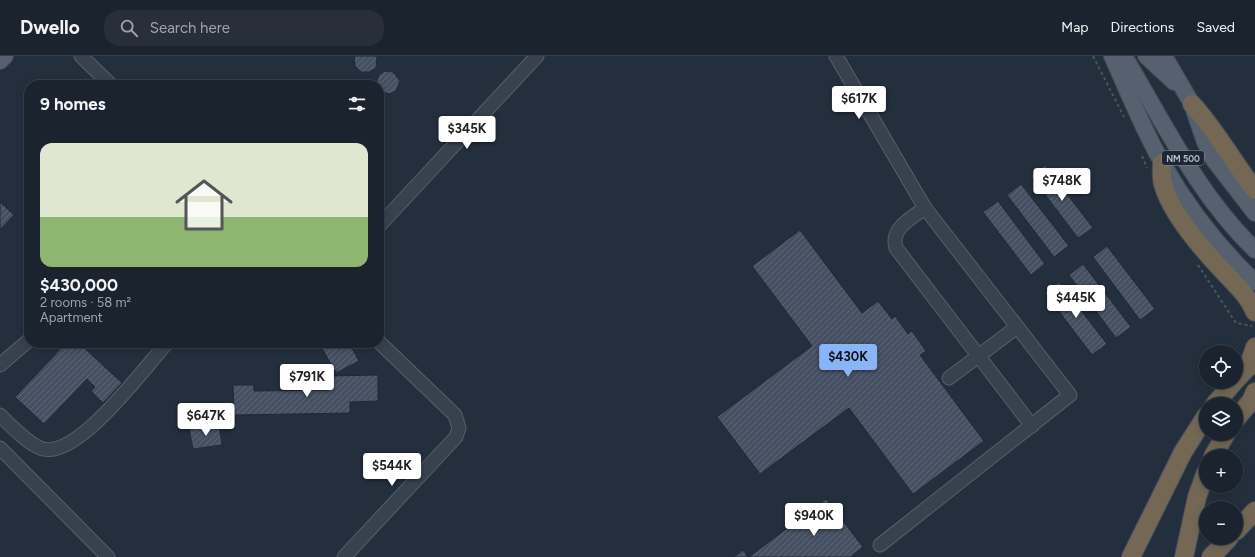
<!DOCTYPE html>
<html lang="en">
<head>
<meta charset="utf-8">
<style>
  :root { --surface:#1b232e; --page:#282f3a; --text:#f1f3f6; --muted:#a0a4aa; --line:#39404a; --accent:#8ab4f8 }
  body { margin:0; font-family:Figtree,sans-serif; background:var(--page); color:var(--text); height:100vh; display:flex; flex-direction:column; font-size:15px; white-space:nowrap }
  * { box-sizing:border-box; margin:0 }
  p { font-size:13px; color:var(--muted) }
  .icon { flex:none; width:22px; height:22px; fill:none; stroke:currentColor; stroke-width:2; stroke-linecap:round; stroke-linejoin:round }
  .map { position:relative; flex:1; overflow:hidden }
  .panel { position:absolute; left:24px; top:24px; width:360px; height:268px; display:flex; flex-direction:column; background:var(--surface); border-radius:16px; box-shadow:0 2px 10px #0003,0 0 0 1px var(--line) }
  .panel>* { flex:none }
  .buttons { position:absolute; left:1199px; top:289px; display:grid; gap:8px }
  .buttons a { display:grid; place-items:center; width:44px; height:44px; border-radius:50%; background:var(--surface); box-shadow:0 2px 10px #0003,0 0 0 1px var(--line); font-size:20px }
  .price { position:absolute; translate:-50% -34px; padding:0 9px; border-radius:4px; background:#fff; color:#222; font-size:13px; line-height:26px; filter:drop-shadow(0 1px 2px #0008) }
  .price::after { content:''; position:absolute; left:50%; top:24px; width:12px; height:9px; margin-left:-6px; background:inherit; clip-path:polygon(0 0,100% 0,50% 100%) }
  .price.current { background:var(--accent); color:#111 }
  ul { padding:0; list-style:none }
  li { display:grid; align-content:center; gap:8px; height:212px; padding:0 16px }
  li+li { border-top:1px solid var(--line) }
  li span { display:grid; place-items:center; height:124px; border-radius:12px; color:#555 }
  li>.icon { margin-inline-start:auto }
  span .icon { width:72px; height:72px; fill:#fffc; stroke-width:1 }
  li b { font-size:17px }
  h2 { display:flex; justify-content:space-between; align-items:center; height:48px; padding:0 16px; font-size:17px }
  header { display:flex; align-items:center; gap:24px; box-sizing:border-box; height:56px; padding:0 20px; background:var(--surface); border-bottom:1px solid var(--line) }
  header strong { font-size:19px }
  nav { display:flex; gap:22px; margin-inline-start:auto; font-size:14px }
  .search { width:280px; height:36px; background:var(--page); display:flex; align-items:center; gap:10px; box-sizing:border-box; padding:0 14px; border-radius:16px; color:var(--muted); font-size:15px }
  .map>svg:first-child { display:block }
  .building { fill:url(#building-hatch); stroke:#1f2835 }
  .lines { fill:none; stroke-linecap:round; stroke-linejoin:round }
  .minor-casing { stroke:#565f6c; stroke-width:15 }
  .major-casing { stroke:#414a57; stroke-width:18 }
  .highway-casing { stroke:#434c59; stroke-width:20 }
  .path { stroke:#44595c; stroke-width:2; stroke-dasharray:3 3; stroke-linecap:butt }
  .minor { stroke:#38414e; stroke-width:13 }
  .major { stroke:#56606e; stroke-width:16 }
  .highway { stroke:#746855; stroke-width:18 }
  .labels { text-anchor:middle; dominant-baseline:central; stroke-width:3; stroke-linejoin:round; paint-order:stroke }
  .shield { fill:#1d2633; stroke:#878f9c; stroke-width:1 }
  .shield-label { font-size:9px; font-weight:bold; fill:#b4bcc9 }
</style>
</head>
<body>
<header>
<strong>Dwello</strong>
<div class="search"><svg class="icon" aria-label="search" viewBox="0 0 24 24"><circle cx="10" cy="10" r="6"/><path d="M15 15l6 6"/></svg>Search here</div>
<nav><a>Map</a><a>Directions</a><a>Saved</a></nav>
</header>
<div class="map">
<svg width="1255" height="501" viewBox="0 0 1255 501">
  <defs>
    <pattern id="building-hatch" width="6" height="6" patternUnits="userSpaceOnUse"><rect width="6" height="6" fill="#455162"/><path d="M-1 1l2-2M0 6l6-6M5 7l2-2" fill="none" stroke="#5d6877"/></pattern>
  </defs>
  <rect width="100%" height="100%" fill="#242f3e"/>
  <g class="building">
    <path d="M354,0h23l-1,12 -7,4h-8l-6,-6z"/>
    <path d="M385,15l8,1 7,9 -4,10 -7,3 -7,-2 -6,-9 3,-8z"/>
    <path d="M1045,109l48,63 -15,10 -47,-62z"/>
    <path d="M1021,128l48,62 -15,11 -47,-62z"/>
    <path d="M998,145l47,63 -14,11 -48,-63z"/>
    <path d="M0,146l14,13 -14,15z"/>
    <path d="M800,174l62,83 16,-12 14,18 3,-3 13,18 4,-3 14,20 -6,4 64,86 -71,53 -64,-86 -89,66 -43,-57 95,-71 -60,-80z"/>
    <path d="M1107,190l48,63 -15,11 -47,-63z"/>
    <path d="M1083,208l48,63 -15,11 -47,-63z"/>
    <path d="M1059,226l48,62 -15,11 -47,-62z"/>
    <path d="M66,287h13l43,40 -19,20 -12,-12 4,-4 -8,-8 -43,45 -29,-27z"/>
    <path d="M319,287h30l10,18 -23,12z"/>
    <path d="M378,319v26l-28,1v11l-116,2 -1,-30h21v6l75,-1v-14z"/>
    <path d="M219,368l3,21 -29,4 -4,-20z"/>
    <path d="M826,443l37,48 -13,10h-101z"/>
    <path d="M743,494l5,7h-14z"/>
  </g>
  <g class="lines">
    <defs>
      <g id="minor">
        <path d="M81,0l30,29"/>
        <path d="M836,0l89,152 145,187 -190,150"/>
        <path d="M925,152c-13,10 -35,20 -29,40l136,178"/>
        <path d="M379,170l158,-170"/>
        <path d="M0,309l29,-25"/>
        <path d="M949,322l68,-51"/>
        <path d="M0,359c10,10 29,30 43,34 36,9 101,-81 124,-106"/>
        <path d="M0,392l108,109"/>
        <path d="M344,501l112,-120 3,-9 -4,-13 -76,-73"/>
      </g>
      <g id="major">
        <path d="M1112,0c16,35 32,76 51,108 25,44 55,83 92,118"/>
        <path d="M1124,0c40,67 74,139 131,194"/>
        <path d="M1146,0l28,26"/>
        <path d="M1164,0l28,48 13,38 9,18 41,53"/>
        <path d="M0,5l5,-5"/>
      </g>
      <g id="highway">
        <path d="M1192,48c24,26 41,58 63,86"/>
        <path d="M1162,107c0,7 -1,15 1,21 8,30 39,65 61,88 12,13 24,23 31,40"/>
        <path d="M1248,311l7,-20"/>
        <path d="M1236,324l12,-13 7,-3"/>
        <path d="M1215,348l19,-22"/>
        <path d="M1236,363l15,-18 4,-9"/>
        <path d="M1213,400l13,-22"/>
        <path d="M1236,475l19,-20"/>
        <path d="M1131,501l52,-105 23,-36"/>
        <path d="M1184,501l13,-60 9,-25"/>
        <path d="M1211,501l18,-19"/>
      </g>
    </defs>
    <use href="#minor" class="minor-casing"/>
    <use href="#major" class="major-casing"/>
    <use href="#highway" class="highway-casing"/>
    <g class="path">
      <path d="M1093,0l31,61"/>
      <path d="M1142,100l5,12"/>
      <path d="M1198,209l38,58 16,3"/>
    </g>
    <use href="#minor" class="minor"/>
    <use href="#major" class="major"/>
    <use href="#highway" class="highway"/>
  </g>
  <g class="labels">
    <rect class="shield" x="1162" y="95" width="42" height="14" rx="3"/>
    <g class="shield-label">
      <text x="1183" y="102">NM 500</text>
    </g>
  </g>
</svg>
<div class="buttons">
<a><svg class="icon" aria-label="locate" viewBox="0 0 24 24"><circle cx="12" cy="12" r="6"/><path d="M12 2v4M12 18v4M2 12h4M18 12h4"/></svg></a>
<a><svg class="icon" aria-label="layers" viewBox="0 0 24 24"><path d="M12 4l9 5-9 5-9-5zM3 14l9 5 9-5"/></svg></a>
<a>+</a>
<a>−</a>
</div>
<b class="price" style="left:859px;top:64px">$617K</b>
<b class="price" style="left:467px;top:94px">$345K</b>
<b class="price" style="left:1062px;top:146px">$748K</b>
<b class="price" style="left:1076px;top:263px">$445K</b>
<b class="price current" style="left:848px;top:322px">$430K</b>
<b class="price" style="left:307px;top:342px">$791K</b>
<b class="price" style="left:206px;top:381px">$647K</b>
<b class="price" style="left:392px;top:431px">$544K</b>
<b class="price" style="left:814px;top:481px">$940K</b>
<section class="panel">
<h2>9 homes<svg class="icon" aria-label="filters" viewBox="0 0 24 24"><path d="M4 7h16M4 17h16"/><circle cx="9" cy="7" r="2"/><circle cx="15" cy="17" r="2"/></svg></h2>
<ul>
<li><span style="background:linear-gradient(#dfe7d0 60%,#8fb573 0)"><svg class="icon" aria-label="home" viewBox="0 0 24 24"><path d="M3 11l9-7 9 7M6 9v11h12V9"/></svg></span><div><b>$430,000</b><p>2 rooms · 58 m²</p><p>Apartment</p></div></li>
</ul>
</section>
</div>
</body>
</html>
